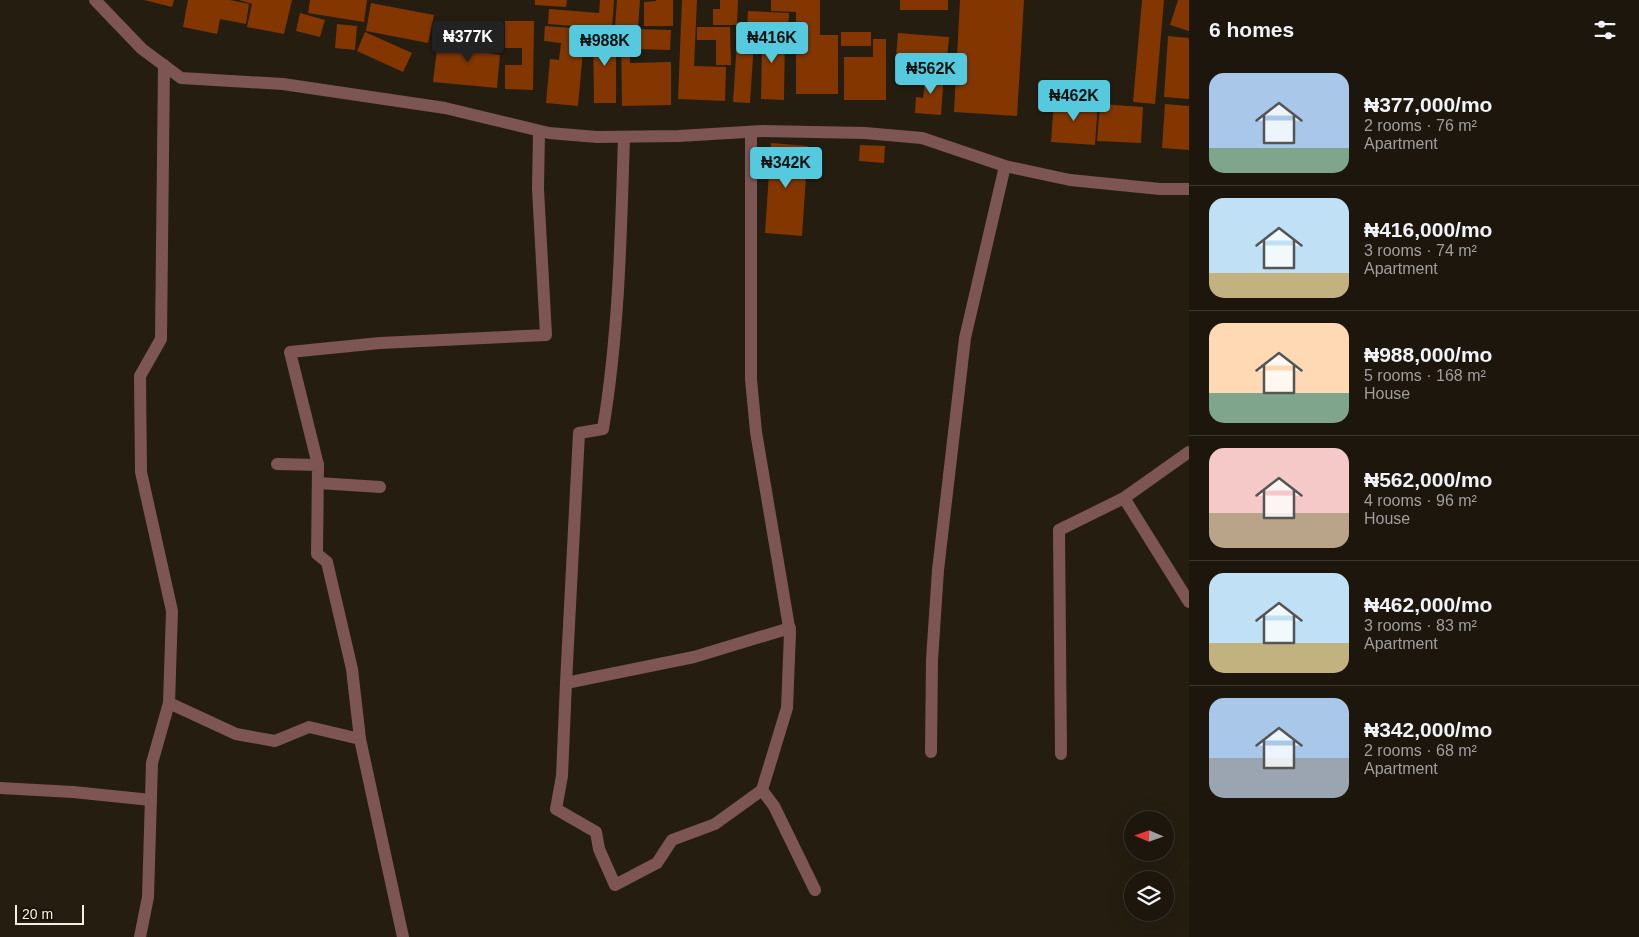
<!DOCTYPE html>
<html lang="en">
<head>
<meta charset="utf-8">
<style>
  :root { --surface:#1c160c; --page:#29231a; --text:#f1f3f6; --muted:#a09f9d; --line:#3a352d; --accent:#55cade }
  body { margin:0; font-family:Helvetica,sans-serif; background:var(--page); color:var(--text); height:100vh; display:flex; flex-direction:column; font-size:19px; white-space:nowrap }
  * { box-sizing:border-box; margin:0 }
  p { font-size:16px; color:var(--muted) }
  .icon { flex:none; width:28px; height:28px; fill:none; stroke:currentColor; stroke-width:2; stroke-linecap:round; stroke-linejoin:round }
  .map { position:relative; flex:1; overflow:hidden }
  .details { display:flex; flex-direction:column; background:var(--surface); width:450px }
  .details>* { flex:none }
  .needle { width:32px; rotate:272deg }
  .controls { position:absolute; left:1124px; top:811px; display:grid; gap:10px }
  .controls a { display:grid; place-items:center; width:50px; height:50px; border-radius:50%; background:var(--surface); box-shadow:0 5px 20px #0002,0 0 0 1px var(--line); font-size:25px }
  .scale { position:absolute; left:15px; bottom:12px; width:69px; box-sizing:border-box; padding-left:5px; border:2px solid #f4eee6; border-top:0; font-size:14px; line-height:18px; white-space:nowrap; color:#f4eee6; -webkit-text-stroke:4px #1c1408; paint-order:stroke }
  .price { position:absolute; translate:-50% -42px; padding:0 11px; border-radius:5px; background:var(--accent); color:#111; font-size:16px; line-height:32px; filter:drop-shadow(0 1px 2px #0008) }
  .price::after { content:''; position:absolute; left:50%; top:30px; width:15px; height:11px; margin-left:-8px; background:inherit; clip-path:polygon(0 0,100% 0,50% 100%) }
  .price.on { background:#222; color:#fff }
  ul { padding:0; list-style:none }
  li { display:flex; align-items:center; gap:15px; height:125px; padding:0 20px }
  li+li { border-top:1px solid var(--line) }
  li span { display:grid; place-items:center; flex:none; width:140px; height:100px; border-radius:15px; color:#555 }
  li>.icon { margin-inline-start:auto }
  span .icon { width:60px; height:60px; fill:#fffc; stroke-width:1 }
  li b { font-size:21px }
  h2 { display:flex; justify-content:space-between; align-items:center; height:60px; padding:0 20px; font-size:21px }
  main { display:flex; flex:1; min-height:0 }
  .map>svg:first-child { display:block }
  .building { fill:#833600 }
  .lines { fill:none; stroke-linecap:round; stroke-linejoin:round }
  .minor { stroke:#7d5553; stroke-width:12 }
</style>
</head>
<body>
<main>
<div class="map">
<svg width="1189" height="937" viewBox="0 0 1189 937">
  <rect width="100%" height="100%" fill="#251d10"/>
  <g class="building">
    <path d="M144,0h30l-2,7z"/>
    <path d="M188,0h42l19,4 -3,20 -26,-5 -3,15 -34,-7z"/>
    <path d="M239,0h53l-8,34 -37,-7 5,-23z"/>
    <path d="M310,0h57l-3,22 -56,-9z"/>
    <path d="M535,0h32l-1,7 -31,-2z"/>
    <path d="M600,0h14l-2,29 -64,-5 1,-15 50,4z"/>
    <path d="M617,0h23l-2,28 -23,-2z"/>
    <path d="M656,0h17v26h-29v-24l12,-1z"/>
    <path d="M682,0h15l-3,66 32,1 -1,34 -47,-2z"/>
    <path d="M720,0h18l-1,25h-24v-16h7z"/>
    <path d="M771,0h49v35h18v59h-42v-82l-25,-1z"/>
    <rect x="900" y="0" width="48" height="10"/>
    <path d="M960,0h64l-7,116 -63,-4z"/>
    <path d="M1142,0h22l-9,104 -22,-2z"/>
    <path d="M1178,0h11v31l-19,-6z"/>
    <path d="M371,3l63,12 -6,28 -62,-12z"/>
    <path d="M748,11l41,2 -1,16 -41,-2z"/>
    <path d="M300,13l25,7 -5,17 -24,-6z"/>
    <path d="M505,21h29l-1,69 -28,-1v-24h17v-17h-17z"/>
    <path d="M337,24l20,2 -2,24 -20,-2z"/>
    <path d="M545,26l40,3 -7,77 -32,-3 4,-44 9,1 2,-17 -17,-2z"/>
    <path d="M697,27h33l1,38h-15v-25h-19z"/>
    <path d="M634,29l37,1 -1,20 -36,-1z"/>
    <path d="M757,30h28l-1,70 -23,-1 1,-53h-5z"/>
    <path d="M365,32l47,21 -9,19 -46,-21z"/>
    <path d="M593,32h23v71h-22z"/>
    <path d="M621,32h9v31l41,-1v43l-49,1z"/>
    <rect x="841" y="32" width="30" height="14"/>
    <path d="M455,33l36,3 -2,17 11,2 -3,33 -64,-6 4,-33 31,4v-3l-15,-2z"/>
    <path d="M898,33l51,4 -3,35 -51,-3z"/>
    <path d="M1168,36l21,2v61l-25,-2z"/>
    <path d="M873,39h13v61h-42v-43h29z"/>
    <path d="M737,41l17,1 -4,61 -17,-1z"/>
    <path d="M926,72l18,1 -3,42 -26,-2 1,-16 7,1z"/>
    <path d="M1054,99l44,3 -3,43 -44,-3z"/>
    <path d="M1100,104l43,3 -2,36 -44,-2z"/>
    <path d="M1165,104l24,2v44l-27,-2z"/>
    <path d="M771,143l37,3 -6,90 -37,-3z"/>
    <path d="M860,145l25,1 -1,17 -25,-2z"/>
  </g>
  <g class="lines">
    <g class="minor">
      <path d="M95,0l47,49 39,29 102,6 162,24 104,25 48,4 82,-1 83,-5 103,2 57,5 83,28 65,14 90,9h29"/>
      <path d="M751,132v247l5,53 34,201 -3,75 -25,82 12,16 41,84"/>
      <path d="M624,137c-3,97 -5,196 -21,292l-24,4 -13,250 128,-26 96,-29"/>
      <path d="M277,464l41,1 -1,89 10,8 25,107 8,70"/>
      <path d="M318,465l-28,-113 90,-9 166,-8 -8,-146 1,-58"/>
      <path d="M318,483l62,4"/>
      <path d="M1124,498l65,104"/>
      <path d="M566,683l-4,93 -6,33 40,23 3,17 16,36 42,-22 15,-23 43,-16 47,-34"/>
      <path d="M169,703l67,31 39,7 34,-14 51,12 43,198"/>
      <path d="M931,752l1,-92 6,-90 27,-232 40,-172"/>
      <path d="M1061,754l-2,-224 65,-32 65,-46"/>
      <path d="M0,788l73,4 78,8"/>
      <path d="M140,937l8,-40 4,-134 17,-60 3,-92 -31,-139 -1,-96 21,-37 3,-274"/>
    </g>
  </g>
</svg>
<div class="controls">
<a><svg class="needle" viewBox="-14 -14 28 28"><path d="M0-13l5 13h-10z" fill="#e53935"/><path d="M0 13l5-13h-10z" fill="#a09f9d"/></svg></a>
<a><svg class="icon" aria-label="layers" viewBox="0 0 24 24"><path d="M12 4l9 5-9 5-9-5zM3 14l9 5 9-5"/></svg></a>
</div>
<div class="scale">20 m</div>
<b class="price on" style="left:468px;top:63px">₦377K</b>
<b class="price" style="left:772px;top:64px">₦416K</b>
<b class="price" style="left:605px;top:67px">₦988K</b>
<b class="price" style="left:931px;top:95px">₦562K</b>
<b class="price" style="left:1074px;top:122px">₦462K</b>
<b class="price" style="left:786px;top:189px">₦342K</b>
</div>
<section class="details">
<h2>6 homes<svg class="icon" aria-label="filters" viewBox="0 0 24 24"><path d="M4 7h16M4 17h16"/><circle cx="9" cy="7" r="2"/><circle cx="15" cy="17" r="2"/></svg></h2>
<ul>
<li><span style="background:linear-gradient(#a9c7e8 75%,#7fa58c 0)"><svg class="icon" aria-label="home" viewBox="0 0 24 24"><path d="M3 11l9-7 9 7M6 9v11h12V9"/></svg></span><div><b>₦377,000/mo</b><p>2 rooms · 76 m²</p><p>Apartment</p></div></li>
<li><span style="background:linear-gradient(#bfe0f5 75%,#c2b280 0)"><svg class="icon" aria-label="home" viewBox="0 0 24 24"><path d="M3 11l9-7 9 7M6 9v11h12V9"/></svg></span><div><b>₦416,000/mo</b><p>3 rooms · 74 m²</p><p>Apartment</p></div></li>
<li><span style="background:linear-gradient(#ffd9b3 70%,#7fa58c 0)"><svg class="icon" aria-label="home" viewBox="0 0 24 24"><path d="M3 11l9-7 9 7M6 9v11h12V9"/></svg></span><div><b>₦988,000/mo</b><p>5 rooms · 168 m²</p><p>House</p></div></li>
<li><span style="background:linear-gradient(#f6c9c9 65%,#b9a48a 0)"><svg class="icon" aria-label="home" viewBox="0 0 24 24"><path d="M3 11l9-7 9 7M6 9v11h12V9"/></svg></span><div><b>₦562,000/mo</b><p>4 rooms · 96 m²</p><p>House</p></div></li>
<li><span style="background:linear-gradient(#bfe0f5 70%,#c2b280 0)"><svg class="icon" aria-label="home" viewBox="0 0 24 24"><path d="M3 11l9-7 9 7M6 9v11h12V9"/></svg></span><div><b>₦462,000/mo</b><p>3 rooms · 83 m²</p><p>Apartment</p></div></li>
<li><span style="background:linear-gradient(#a9c7e8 60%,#9aa5b1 0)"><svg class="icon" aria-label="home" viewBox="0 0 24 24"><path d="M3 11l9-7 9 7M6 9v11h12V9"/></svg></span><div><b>₦342,000/mo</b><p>2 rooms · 68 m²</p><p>Apartment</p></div></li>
</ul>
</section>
</main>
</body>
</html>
